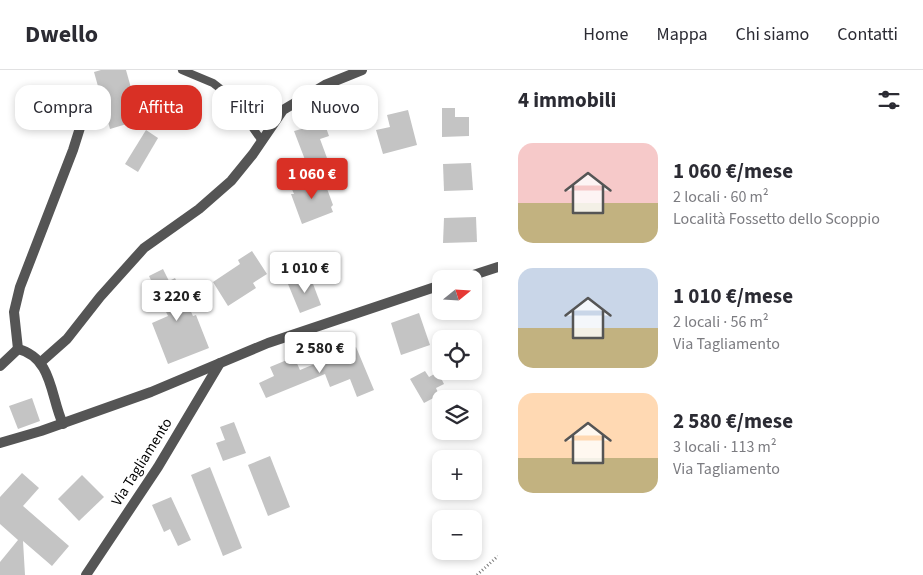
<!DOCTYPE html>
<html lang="it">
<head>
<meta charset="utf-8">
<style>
  :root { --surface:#fff; --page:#f7f7f7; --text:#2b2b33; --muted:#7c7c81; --line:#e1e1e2; --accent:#d93025 }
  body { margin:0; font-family:"Source Sans 3",sans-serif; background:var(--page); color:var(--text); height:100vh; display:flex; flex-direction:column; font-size:19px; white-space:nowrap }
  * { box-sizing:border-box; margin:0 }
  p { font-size:16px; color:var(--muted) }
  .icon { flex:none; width:28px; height:28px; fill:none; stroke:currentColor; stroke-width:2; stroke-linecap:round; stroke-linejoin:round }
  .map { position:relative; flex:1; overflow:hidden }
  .sheet { display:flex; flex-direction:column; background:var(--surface); width:425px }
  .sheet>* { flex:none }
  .guide { position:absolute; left:15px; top:15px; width:408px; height:45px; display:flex; gap:10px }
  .needle { width:32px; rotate:72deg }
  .controls { position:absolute; left:432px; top:200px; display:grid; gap:10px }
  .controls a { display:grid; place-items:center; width:50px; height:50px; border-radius:10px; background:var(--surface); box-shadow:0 2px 8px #0003; font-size:25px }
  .price { position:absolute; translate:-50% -42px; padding:0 11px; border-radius:5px; background:#fff; color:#222; font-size:16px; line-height:32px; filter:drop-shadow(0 1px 2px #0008) }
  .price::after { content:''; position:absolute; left:50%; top:30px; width:15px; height:11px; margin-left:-8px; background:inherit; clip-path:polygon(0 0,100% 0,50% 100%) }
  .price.active { background:var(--accent); color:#fff }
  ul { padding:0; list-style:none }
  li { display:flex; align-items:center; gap:15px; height:125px; padding:0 20px }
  li span { display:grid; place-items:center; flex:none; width:140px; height:100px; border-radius:15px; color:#555 }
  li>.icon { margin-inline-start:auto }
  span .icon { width:60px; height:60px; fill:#fffc; stroke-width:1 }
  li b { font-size:21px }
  h2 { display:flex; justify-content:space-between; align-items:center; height:60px; padding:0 20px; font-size:21px }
  .chip { padding:0 18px; border-radius:15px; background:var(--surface); box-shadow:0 2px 8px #0003; font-size:18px; line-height:45px }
  .chip.active { background:var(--accent); color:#fff }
  header { display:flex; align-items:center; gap:30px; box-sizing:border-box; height:70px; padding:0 25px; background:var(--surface); border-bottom:1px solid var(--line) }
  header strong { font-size:24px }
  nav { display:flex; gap:28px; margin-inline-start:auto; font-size:18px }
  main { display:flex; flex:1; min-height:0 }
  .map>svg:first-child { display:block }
  .building { fill:#c4c4c4 }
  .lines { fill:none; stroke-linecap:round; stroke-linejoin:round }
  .path { stroke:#777; stroke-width:3; stroke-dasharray:1 2.5; stroke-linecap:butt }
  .lane { stroke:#555; stroke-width:8 }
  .street { stroke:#555; stroke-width:10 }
  .labels { text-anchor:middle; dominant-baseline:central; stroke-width:4.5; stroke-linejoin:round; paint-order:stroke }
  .street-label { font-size:15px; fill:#000; stroke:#fff }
</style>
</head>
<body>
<header>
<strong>Dwello</strong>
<nav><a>Home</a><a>Mappa</a><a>Chi siamo</a><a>Contatti</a></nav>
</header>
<main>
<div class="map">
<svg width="498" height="505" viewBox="0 0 498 505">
  <rect width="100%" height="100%" fill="#fff"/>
  <g class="building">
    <path d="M101,0h25l14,50 -30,9 -16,-57z"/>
    <path d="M333,31l5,16 -14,5 5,14 -9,3 7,19 -20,7 -13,-34 11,-3 -4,-11 6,-3 -1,-4z"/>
    <path d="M442,38h13v9h14v19l-27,1z"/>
    <path d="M408,40l9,35 -34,9 -7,-24 14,-3 -3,-12z"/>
    <path d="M146,60l12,8 -20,34 -13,-8z"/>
    <path d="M471,93l2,27 -29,1 -1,-27z"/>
    <path d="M322,105l11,30 -2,2 2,5 -31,12 -11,-30h3l-3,-7z"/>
    <path d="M476,147l1,25 -34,1 1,-25z"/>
    <path d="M252,181l15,23 -14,9 3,5 -28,18 -15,-24 27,-18 -2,-4z"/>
    <path d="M163,199l6,12 6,-3 18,38 3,-1 13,33 -41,16 -16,-41 16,-7 -19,-40z"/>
    <path d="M310,206l11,29 -21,8 -12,-29z"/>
    <path d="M419,243l11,32 -29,10 -10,-32z"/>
    <path d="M356,277l18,43 -17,7 -7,-18 -20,8 -5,-13 -59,24 -7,-15 15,-7 -4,-9 24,-10 6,13z"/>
    <path d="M425,301l4,6 9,-5 6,12 -8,4 3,7 -15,8 -14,-24z"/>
    <path d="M32,328l8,23 -22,8 -9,-23z"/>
    <path d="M234,352l12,31 -23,8 -7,-18 9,-3 -5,-13z"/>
    <path d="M270,386l20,51 -22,9 -20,-51z"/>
    <path d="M210,397l32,81 -19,8 -32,-81z"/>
    <path d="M22,403l17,15 -16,18 46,40 -17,20 -29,-25 2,34h-25v-13l18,-22 -18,-16v-27z"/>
    <path d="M82,405l22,22 -25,24 -21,-22z"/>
    <path d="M171,427l20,43 -13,6 -8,-17 -6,3 -12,-27z"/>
  </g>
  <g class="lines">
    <path class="path" d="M477,505l21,-19"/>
    <path class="lane" d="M182,0l31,13 18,14 31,44"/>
    <g class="street">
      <path d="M461,209l37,-12"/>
      <path d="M18,279l-4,-37 6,-25 53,-137 17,-54"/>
      <path d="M18,279c35,9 32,47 45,75"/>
      <path d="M41,292l26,-23 33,-42 44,-49 55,-39 32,-28 22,-27 30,-44 42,-25 37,-15"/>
      <path d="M0,296l18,-17"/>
      <path d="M0,373l41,-12 110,-39 117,-49 173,-58"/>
      <path d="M86,505l72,-108 62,-104"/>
    </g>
  </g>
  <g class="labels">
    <g class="street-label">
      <text transform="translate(142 392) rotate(-58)">Via Tagliamento</text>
    </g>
  </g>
</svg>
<div class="controls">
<a><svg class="needle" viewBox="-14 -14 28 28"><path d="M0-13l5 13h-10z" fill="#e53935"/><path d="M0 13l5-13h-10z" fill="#7c7c81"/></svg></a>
<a><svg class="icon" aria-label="locate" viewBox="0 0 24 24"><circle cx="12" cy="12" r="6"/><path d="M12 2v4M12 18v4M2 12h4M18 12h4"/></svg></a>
<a><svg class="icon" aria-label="layers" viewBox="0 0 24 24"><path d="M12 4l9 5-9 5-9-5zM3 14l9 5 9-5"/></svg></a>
<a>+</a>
<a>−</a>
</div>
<b class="price active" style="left:312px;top:130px">1 060 €</b>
<b class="price" style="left:305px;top:224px">1 010 €</b>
<b class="price" style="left:177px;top:252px">3 220 €</b>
<b class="price" style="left:320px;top:304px">2 580 €</b>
<div class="guide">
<a class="chip">Compra</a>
<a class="chip active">Affitta</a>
<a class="chip">Filtri</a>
<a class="chip">Nuovo</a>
</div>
</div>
<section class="sheet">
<h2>4 immobili<svg class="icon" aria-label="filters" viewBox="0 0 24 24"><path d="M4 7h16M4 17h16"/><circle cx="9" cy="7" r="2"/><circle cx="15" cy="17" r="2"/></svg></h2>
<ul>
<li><span style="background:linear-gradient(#f6c9c9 60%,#c2b280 0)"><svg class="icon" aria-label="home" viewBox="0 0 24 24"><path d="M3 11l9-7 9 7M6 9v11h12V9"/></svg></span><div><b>1 060 €/mese</b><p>2 locali · 60 m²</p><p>Località Fossetto dello Scoppio</p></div></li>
<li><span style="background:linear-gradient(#c9d6e8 60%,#c2b280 0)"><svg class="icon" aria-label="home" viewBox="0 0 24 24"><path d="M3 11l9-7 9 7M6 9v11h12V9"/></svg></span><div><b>1 010 €/mese</b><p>2 locali · 56 m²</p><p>Via Tagliamento</p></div></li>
<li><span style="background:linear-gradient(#ffd9b3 65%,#c2b280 0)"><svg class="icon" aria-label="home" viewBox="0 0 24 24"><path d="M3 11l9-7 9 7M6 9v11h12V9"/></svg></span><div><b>2 580 €/mese</b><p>3 locali · 113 m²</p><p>Via Tagliamento</p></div></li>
</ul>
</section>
</main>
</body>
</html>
